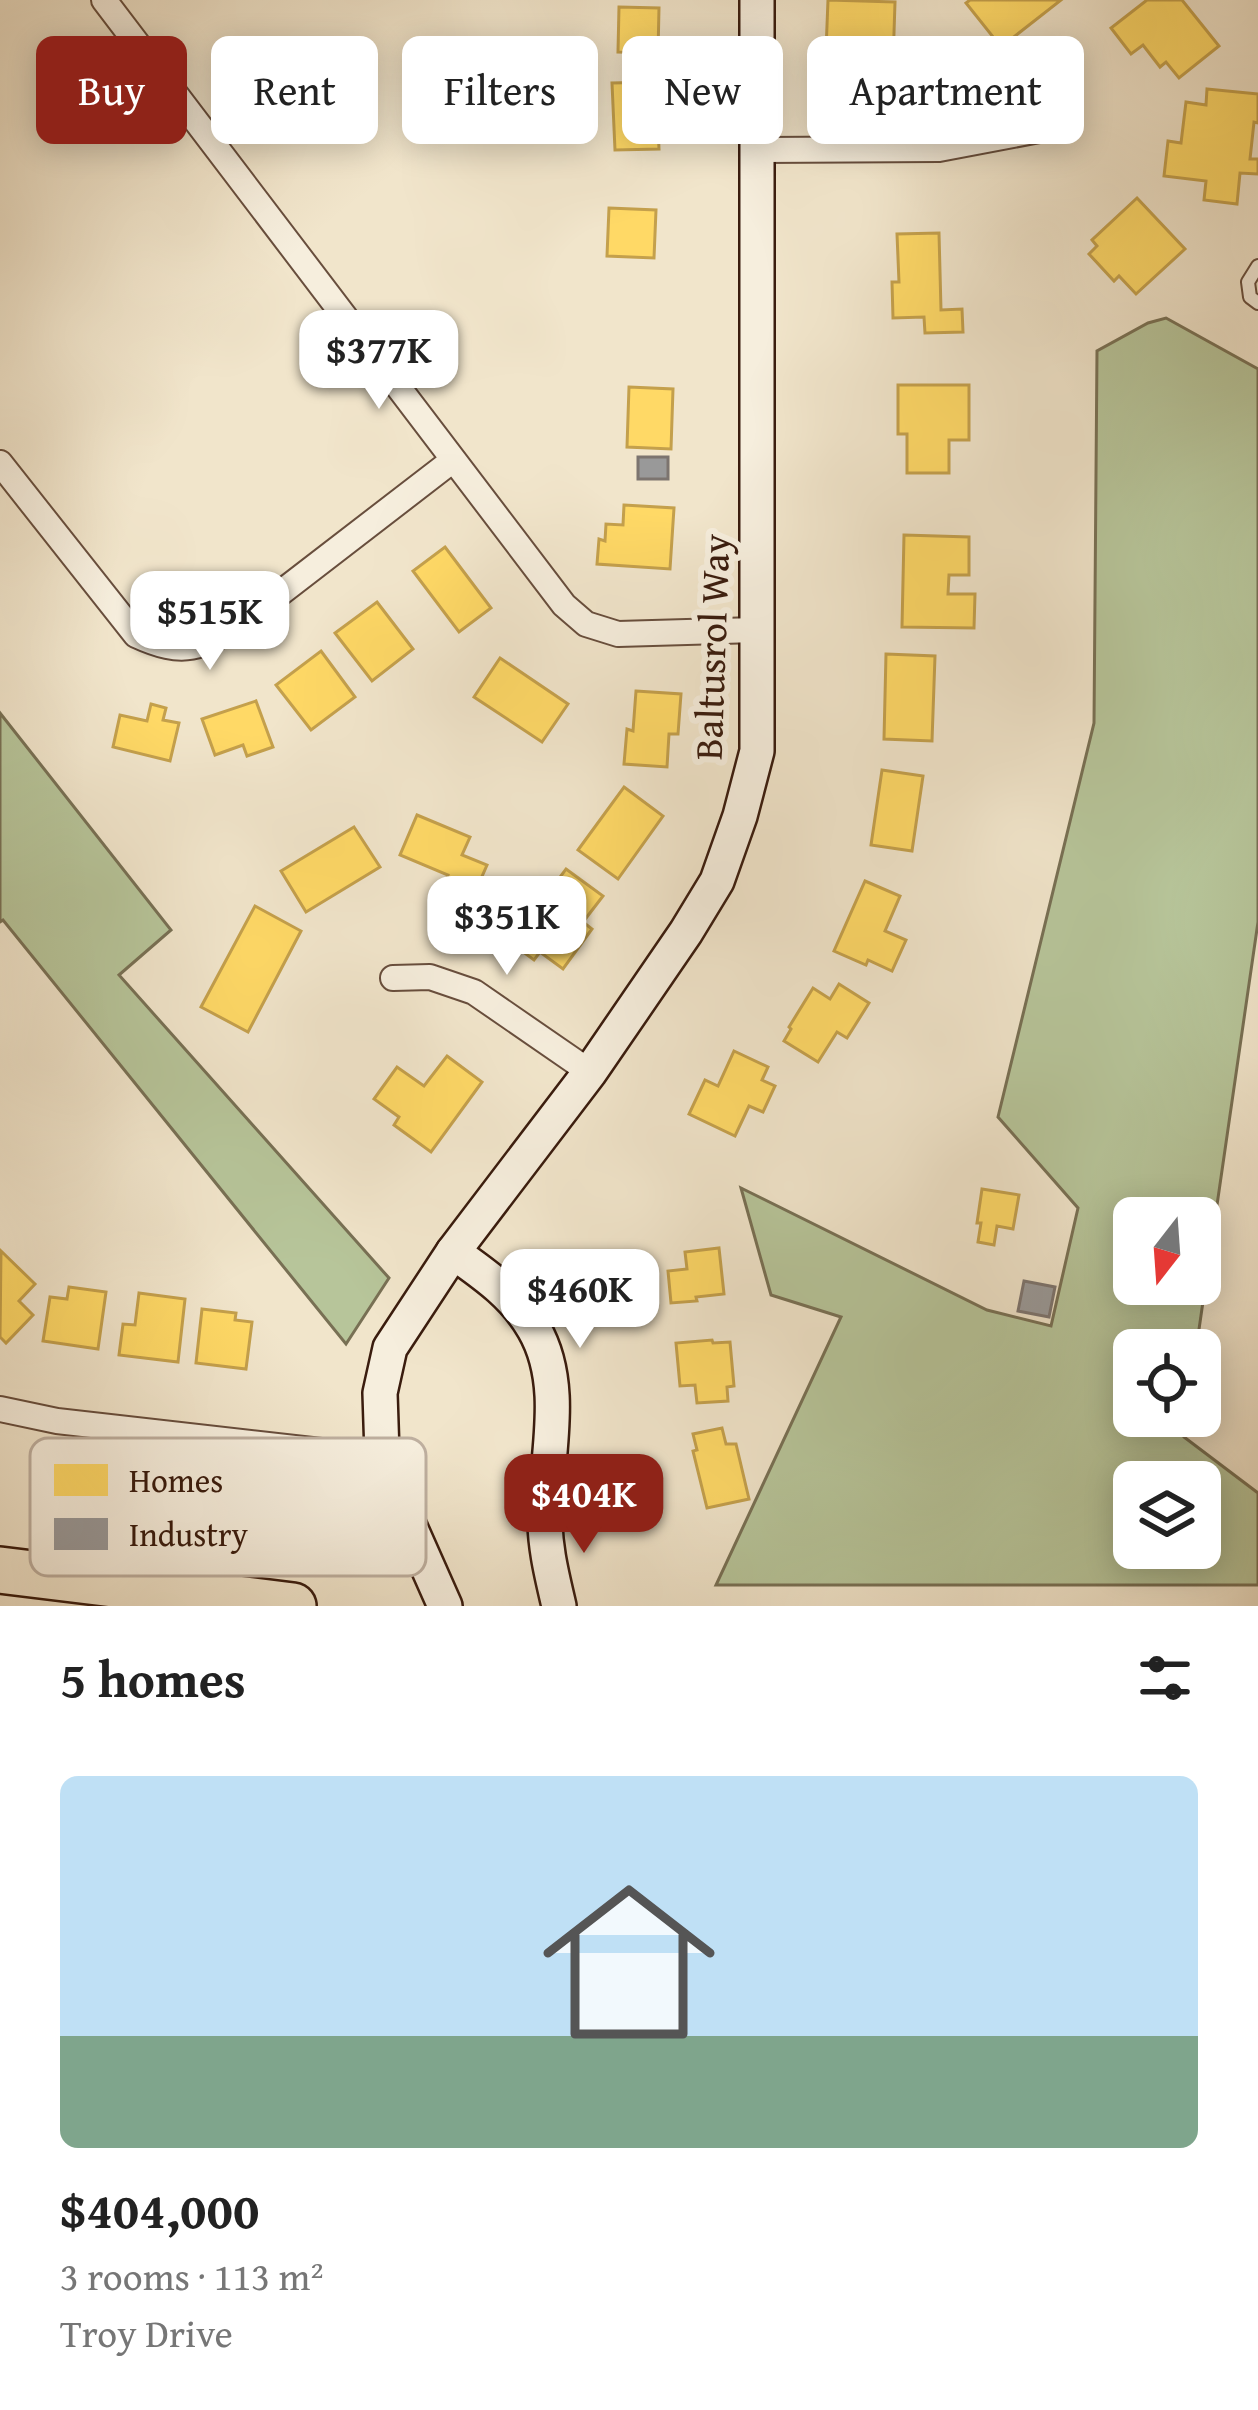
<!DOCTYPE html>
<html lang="en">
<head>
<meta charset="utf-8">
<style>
  :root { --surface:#fff; --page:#f2f2f2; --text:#222; --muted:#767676; --accent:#8f2418 }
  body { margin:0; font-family:"Gentium Book Plus",serif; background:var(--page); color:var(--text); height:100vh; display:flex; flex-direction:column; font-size:45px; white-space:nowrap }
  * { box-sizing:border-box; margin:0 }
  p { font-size:39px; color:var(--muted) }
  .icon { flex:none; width:66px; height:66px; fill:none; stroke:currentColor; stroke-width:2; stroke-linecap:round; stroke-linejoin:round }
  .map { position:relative; height:1606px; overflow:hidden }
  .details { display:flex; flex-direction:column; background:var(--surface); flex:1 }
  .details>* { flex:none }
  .top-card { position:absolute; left:36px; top:36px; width:1188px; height:108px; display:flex; gap:24px }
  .needle { width:78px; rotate:197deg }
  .fabs { position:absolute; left:1113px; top:1197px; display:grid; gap:24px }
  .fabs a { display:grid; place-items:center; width:108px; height:108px; border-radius:18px; background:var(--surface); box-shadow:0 6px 30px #0003; font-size:60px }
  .price { position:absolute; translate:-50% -102px; padding:0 27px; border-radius:24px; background:#fff; color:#222; font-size:39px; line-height:78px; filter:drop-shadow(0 3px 6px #0008) }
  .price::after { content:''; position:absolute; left:50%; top:72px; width:36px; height:27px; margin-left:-18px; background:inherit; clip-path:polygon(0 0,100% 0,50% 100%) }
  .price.active { background:var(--accent); color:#fff }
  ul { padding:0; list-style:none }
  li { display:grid; align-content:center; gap:24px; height:636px; padding:0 60px }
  li span { display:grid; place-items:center; height:372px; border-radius:18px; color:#555 }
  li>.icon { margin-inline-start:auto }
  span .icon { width:216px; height:216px; fill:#fffc; stroke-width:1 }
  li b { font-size:51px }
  h2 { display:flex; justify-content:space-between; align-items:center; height:144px; padding:0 60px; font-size:51px }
  .tag { padding:0 42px; border-radius:18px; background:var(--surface); box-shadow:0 6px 30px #0003; font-size:42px; line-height:108px }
  .tag.active { background:var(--accent); color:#fff }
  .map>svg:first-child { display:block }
  .green { fill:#b7c59a; stroke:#787054; stroke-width:3; fill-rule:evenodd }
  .homes { fill:#ffd966; stroke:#c4a04c; stroke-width:3 }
  .industry { fill:#999; stroke:#7c746f; stroke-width:3 }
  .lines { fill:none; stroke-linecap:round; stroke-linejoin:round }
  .lane-casing { stroke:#684e3d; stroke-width:16 }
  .street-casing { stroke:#684e3d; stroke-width:28 }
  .secondary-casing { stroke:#3a1c0e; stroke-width:38 }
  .highway-casing { stroke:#3a1c0e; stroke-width:50 }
  .lane { stroke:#f6eedd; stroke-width:12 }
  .street { stroke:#f6eedd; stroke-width:24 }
  .secondary { stroke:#f6eedd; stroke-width:33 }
  .highway { stroke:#f1e5cb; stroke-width:45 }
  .labels { text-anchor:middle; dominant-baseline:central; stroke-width:12; stroke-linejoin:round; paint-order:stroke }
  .street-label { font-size:39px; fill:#3a1c0e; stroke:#f6eedd }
  .key { fill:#f6eedd; stroke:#beaf9f; stroke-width:3 }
  .key-label { font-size:33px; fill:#3a1c0e }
</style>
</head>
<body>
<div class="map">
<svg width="1258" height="1606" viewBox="0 0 1258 1606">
  <rect width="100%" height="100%" fill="#f1e5cb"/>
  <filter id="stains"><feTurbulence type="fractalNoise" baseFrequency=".00167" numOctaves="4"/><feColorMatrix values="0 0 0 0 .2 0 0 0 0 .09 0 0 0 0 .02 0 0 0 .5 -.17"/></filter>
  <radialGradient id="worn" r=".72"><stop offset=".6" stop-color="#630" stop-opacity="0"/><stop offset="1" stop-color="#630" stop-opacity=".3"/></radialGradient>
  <g class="green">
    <path d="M1166,318l92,51v553l-62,428h-62v66h52l-2,21 74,56v92h-542l125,-268 -70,-22 -30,-107 246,122 64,16 27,-118 -80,-91 96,-394 3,-372 51,-28zM1134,1218h66v66h-66zM1134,1482h66v66h-66z"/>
    <path d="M0,713l171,217 -52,45 270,303 -43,66 -343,-424 -3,2z"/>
  </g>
  <g class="homes">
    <path d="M828,0l67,2 -2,62 -28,-1 -1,15 -39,-2z"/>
    <path d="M970,0h91l-60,47 -35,-44z"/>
    <path d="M1147,0h35l37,46 -40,32 -13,-16 -6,5 -17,-22 -12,9 -20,-26z"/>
    <path d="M619,7l40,1 -1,45 -40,-1z"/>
    <path d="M656,82l3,67 -44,1 -3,-67z"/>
    <path d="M1207,89l51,5v29l-4,-1 -4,37h8v15l-18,-1 -3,31 -33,-4 2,-19 -42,-5 4,-35 13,2 5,-41 20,3z"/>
    <path d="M1137,198l48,51 -49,45 -17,-18 -5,5 -25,-27 8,-8 -5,-6z"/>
    <path d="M609,208l47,2 -2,48 -47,-2z"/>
    <path d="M939,233l2,77 21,-1 1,23 -38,1 -1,-16 -31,1 -1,-36h7l-2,-48z"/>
    <path d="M898,385h71v55h-20v33h-42v-39h-9z"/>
    <path d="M629,387l44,2 -2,60 -44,-2z"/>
    <path d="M624,505l50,3 -4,61 -73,-5 2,-25 6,2 1,-17 17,1z"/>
    <path d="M904,535l65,2v38h-20l-1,19h27l-1,34 -72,-1z"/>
    <path d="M445,547l46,61 -32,24 -46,-61z"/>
    <path d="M377,602l36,47 -41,32 -37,-48z"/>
    <path d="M321,651l34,46 -44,33 -35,-45z"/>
    <path d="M886,654l49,2 -3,85 -48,-2z"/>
    <path d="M500,658l68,46 -26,38 -68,-45z"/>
    <path d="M636,691l45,3 -3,40h-9l-2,33 -43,-3 3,-35 6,2z"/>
    <path d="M256,701l17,46 -26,9 -4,-11 -28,10 -13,-36z"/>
    <path d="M151,704l15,4 -3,12 16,3 -9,38 -57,-14 7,-32 27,6z"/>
    <path d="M882,770l41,6 -11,75 -41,-6z"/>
    <path d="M624,787l39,29 -45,63 -40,-29z"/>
    <path d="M417,815l53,22 -8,18 25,10 -15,34 -29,-12 5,-12 -48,-20z"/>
    <path d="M354,827l26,40 -74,45 -25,-41z"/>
    <path d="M566,869l37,27 -20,26 9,7 -29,40 -23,-17 -6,8 -23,-17z"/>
    <path d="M865,881l35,15 -15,35 21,9 -14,31 -24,-11 -2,5 -32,-14z"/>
    <path d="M255,906l46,25 -53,101 -47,-25z"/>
    <path d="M839,984l30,19 -22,35 -10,-6 -19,30 -34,-21 7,-12 -2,-2 24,-39 17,11z"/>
    <path d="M734,1051l34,16 -6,13 13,6 -12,26 -14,-6 -14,30 -46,-22 16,-34 13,6z"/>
    <path d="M447,1056l35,26 -51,70 -37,-27 5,-8 -25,-18 23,-32 27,19z"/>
    <path d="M982,1189l37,6 -6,34 -16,-3 -3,19 -16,-3 3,-19h-4z"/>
    <path d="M719,1248l5,46 -28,3 1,4 -26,2 -3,-32 19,-2 -2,-17z"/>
    <path d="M1,1251l34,33 -16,17 14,14 -27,28 -6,-6z"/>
    <path d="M69,1287l37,5 -8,57 -55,-8 7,-44 17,2z"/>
    <path d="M139,1293l46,6 -7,63 -59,-7 4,-31 12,1z"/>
    <path d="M202,1309l34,4 -1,7 17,2 -6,47 -50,-6z"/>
    <path d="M712,1340l1,3 17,-1 4,44 -7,1 1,14 -31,2 -2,-18 -15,1 -4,-43z"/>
    <path d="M722,1428l4,16h10l13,55 -42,9 -14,-57 4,-1 -4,-16z"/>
  </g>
  <g class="industry">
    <rect x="638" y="457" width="30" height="22"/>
    <path d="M1024,1281l31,6 -6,30 -31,-6z"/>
  </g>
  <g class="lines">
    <defs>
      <path id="lane" d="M1258,266l-10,16 2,15 8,6"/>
      <g id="street">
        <path d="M104,0l460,605 22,19 32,10 138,-4"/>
        <path d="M758,150l181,-1 116,-22"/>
        <path d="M0,463l136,172c48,22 65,14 108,-14l209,-161"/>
        <path d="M393,978l37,-1 44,15 116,80"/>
        <path d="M0,1409l57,12 273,31 52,2"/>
      </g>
      <g id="secondary">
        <path d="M453,1252c31,22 62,43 81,77 32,55 13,124 11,184 -1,32 7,63 14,93"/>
        <path d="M445,1606l-47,-106 -16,-46 -2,-61 10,-45 63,-96 137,-180 96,-140 31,-51 23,-65 17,-65v-751"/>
      </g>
      <path id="highway" d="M0,1570l293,36"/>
    </defs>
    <use href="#lane" class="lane-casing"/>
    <use href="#street" class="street-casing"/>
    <use href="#secondary" class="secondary-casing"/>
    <use href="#highway" class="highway-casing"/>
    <use href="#lane" class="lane"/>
    <use href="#street" class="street"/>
    <use href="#secondary" class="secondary"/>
    <use href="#highway" class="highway"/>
  </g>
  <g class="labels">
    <g class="street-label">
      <text transform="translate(711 647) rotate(-88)">Baltusrol Way</text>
    </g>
  </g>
  <rect x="30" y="1438" width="396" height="138" rx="18" class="key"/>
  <rect x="54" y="1464" width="54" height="32" fill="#ffd966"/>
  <rect x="54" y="1518" width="54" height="32" fill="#999"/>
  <g class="key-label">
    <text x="129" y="1492">Homes</text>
    <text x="129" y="1546">Industry</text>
  </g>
  <rect width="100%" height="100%" filter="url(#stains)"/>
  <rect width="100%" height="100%" fill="url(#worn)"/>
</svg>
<div class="fabs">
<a><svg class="needle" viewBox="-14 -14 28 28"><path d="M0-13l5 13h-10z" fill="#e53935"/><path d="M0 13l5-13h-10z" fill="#767676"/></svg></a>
<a><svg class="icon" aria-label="locate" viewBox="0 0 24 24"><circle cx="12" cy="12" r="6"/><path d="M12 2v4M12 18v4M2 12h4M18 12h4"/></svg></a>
<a><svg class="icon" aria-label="layers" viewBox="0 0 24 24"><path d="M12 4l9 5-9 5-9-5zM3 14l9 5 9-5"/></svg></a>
</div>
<b class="price" style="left:379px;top:412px">$377K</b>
<b class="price" style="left:210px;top:673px">$515K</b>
<b class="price" style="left:507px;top:978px">$351K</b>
<b class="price" style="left:580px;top:1351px">$460K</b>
<b class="price active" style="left:584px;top:1556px">$404K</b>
<div class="top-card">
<a class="tag active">Buy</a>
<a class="tag">Rent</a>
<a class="tag">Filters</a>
<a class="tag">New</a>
<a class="tag">Apartment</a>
</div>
</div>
<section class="details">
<h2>5 homes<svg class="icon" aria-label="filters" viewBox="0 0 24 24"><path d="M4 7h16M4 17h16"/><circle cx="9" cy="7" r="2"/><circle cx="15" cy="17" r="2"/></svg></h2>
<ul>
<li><span style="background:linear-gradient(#bfe0f5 70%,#7fa58c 0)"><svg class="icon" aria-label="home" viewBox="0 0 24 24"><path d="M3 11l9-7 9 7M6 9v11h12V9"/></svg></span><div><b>$404,000</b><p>3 rooms · 113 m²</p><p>Troy Drive</p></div></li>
</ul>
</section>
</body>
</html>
